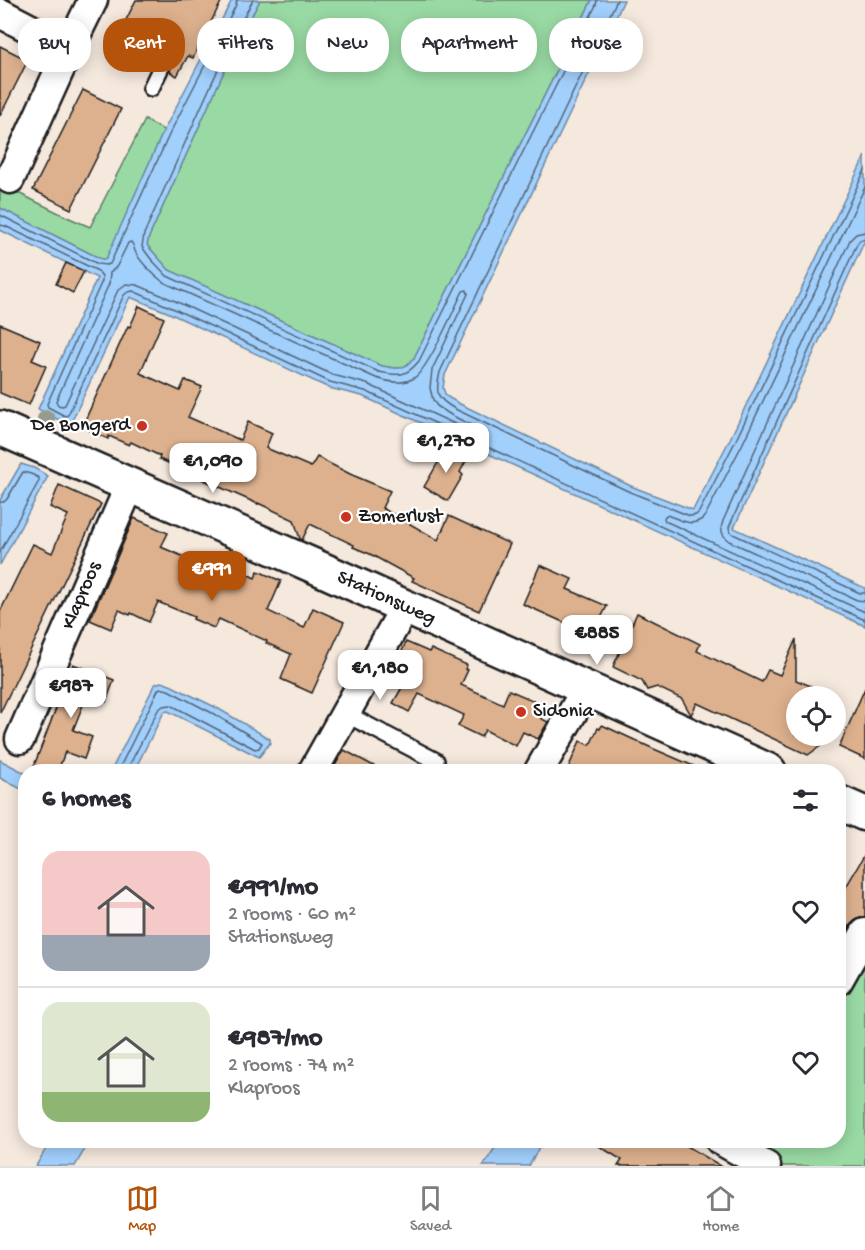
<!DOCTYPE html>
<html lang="en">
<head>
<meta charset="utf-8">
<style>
  :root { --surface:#fff; --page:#f2f2f3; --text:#2b2b33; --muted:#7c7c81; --line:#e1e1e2; --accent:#b45309 }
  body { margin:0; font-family:"Gochi Hand",sans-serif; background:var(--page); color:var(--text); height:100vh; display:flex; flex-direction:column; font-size:22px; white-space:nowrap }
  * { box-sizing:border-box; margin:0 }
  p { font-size:20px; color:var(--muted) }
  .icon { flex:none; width:33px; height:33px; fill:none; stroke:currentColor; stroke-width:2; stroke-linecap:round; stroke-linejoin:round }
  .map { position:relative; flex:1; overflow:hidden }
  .side { position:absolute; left:18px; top:764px; width:828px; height:384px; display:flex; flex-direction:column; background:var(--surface); border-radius:24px; box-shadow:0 3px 15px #0003 }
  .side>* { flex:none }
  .banner { position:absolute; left:18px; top:18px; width:830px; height:54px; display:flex; gap:12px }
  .tools { position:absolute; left:786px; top:686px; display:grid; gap:12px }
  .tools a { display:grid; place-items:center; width:60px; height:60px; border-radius:50%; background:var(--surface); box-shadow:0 3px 15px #0003; font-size:30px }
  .price { position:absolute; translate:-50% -51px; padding:0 14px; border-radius:12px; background:#fff; color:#222; font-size:20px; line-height:39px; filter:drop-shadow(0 2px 3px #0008) }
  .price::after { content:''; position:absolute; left:50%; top:36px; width:18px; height:14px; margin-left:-9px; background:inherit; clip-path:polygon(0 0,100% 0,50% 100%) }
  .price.selected { background:var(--accent); color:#fff }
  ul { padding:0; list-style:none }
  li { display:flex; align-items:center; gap:18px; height:150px; padding:0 24px }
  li+li { border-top:2px solid var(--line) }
  li span { display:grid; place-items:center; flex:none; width:168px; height:120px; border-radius:18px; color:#555 }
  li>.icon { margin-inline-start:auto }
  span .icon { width:72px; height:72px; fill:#fffc; stroke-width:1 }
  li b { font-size:26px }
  h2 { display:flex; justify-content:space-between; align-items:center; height:72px; padding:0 24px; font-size:26px }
  .chip { padding:0 21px; border-radius:24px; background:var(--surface); box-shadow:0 3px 15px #0003; font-size:21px; line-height:54px }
  .chip.selected { background:var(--accent); color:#fff }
  .menu { display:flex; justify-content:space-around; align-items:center; height:84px; border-top:2px solid var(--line); background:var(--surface); font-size:16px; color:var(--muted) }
  .menu a { display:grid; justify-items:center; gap:3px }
  .menu .selected { color:var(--accent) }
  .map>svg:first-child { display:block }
  .green { fill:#99daa4; stroke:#5a7b60; stroke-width:1.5 }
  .water { fill:#a2d0fd; stroke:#6c88a3; stroke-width:1.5 }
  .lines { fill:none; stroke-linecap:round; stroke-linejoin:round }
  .shore { stroke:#526476; stroke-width:1.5 }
  .building { fill:#ddb18e; stroke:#1c1c1c; stroke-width:1.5 }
  .service-casing { stroke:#1c1c1c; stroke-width:20 }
  .minor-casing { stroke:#1c1c1c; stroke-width:33 }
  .tertiary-casing { stroke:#1c1c1c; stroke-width:38 }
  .service { stroke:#fff; stroke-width:15 }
  .minor { stroke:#fff; stroke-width:28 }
  .tertiary { stroke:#fff; stroke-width:33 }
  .tree { fill:#969c8d }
  .poi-dot { fill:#c8321e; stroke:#fff; stroke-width:2 }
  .labels { text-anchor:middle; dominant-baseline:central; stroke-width:4.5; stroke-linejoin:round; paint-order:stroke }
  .poi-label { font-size:20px; fill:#1c1c1c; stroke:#fff; text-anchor:start }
  .street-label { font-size:20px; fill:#1c1c1c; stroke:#fff }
</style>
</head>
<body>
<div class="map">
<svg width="865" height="1166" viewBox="0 0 865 1166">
  <rect width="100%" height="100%" fill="#f5e8dd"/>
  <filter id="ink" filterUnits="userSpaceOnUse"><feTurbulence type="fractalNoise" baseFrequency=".0167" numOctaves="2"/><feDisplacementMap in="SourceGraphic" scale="12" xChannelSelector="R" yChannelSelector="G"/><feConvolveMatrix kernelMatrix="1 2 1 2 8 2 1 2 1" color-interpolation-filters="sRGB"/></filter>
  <g filter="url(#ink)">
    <g class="green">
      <path d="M260,0h332l-178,358c-11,13 -16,11 -32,8l-213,-96 -22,-25 2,-8 86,-190z"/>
      <path d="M145,120l19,10 -58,130 -5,-1 -101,-51v-24l67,33 23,10z"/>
      <path d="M865,942v224h-122l13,-26h82l1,-152z"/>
    </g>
    <g class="water">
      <path d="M232,0h28l-25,47 -86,190 -2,8 22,25 213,96c16,3 21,5 32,-8l178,-358h32l-179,375 -2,13 3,8 12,7 175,84 60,23 37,-71 135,-283v84l-131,288 131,60v38l-503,-230 -33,-8 -162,-76 -37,-15 -60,128 -19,-9 -13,-7 59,-131 -97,-48v-22l101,51h5l58,-129z"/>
      <path d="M21,464l13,4 14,8 -48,89v-65z"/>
      <path d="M162,682l8,3 47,23 53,31v4l-11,14 -91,-46 -4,1 -30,59h-23l40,-79c2,-7 4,-9 11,-10z"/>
      <path d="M0,760l25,13v18l-25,-13z"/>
      <path d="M51,1140h39l-15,26h-39z"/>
      <path d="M500,1140h43l-14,26h-46z"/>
    </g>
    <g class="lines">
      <g class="shore">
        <path d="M253,0l-24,45 -85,189 -2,13 9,12 16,17 212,96c20,4 27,5 40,-11l177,-356 1,-5"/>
        <path d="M617,0l-177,372c-5,22 -4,26 15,37l175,83 60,24 6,-1 3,-3 36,-70 130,-272"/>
        <path d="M865,187l-123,258 -37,71c-11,13 -24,4 -38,-1l-2,1 -1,2 1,3 200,91"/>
        <path d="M0,215l98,49 8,1 4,-1 60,-131 66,-128 1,-5"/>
        <path d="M0,225l5,1 93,45 4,5v5l-55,123 1,3 17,9 3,-1 56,-120 4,-3 5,-1 37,16 160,75 35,9 500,229"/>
        <path d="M865,232l-9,2 -6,6 -127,281c-3,8 -1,15 6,20l128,59 8,1"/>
        <path d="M865,239l-5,1 -3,4 -128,283 1,5 3,2 127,59h5"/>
        <path d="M131,242c2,2 3,6 4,9 4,10 20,25 28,31l213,96c12,4 27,7 38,0 15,-10 40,-69 49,-87l4,-1 1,4 -36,76 -2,18 3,12 4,6 14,9 20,10 1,4 -4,1 -101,-46 -34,-9 -160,-75 -36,-15 -11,-1 -8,6 -53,115 -3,1 -4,-1 -2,-4 53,-117 1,-11 7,-7 11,-23z"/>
        <path d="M0,502h4l3,-3 16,-27 8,2 8,4v3l-39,71"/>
        <path d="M118,771l40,-81 2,-2 8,2 46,24 48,29 -3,5 -4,1 -84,-44 -8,1 -5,4 -29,56v5"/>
      </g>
    </g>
    <g class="building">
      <path d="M136,0h86l-29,58 -5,-2 -11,20 -7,-4 1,-6 -5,-7 -6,-2 -5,2 -3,4 -32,-16 10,-20 -6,-3z"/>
      <path d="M0,46l28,14 -28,56z"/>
      <path d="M83,90l38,19 -50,100 -38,-19z"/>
      <path d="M66,263l18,8 -11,22 -17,-9z"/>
      <path d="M139,306l25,12 -24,55 40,18 5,-11 17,7 -14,30 52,23 8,-18 24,11 -6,15 45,19 6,-10 33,17 40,17 -8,17 56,32 11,-24 61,28 -31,67 -67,-30 2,-3 -44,-24 -17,-7 1,-2 -44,-21 -8,16 -2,-1 -6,-19 -36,-17v1l-79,-35 1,-1 -21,-9 1,-3 -29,-14 -2,3 -20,-9 -1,3 -26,-12 46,-101 2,1z"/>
      <path d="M0,324l40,17 -8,19 14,6 -17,39 -29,-12z"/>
      <path d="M447,447l20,12 -7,13 3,3 -15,26 -24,-14z"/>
      <path d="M59,485l42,19 -101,209v-101l33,-68 19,9 16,-38 -18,-8z"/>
      <path d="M134,518l34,15 -7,14 84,36 4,-8 6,3 3,-7 23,10 -13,30 36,17 9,-20 31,14 -32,71 -31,-14 10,-25 -25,-11 1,-2 -48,-22 -5,9 -21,-9 1,-2 -36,-15 -9,20 -18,-9 -1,2 -11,-5 -8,19 -21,-9z"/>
      <path d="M540,565l32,14 -5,10 40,17 -15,29 -69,-31z"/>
      <path d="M637,613l63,31 -3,7 65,31 6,-12 12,5 16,-36v41l37,15 -37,1v39h40l-28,20 -111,-52 -6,12 -9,-16 -25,-12 -10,3 -5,-9 -29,-14z"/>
      <path d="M406,642l23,10 2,-3 36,16 -2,4 3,1 -7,15 42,19 6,-14 37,16 -6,12 8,4 -10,17 -15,-7 -7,14 -31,-16 -4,7 -23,-11 6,-11 -45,-21 -10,18 -16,-9 11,-19 -14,-6z"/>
      <path d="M73,664l41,16 -8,22 -19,-7 -14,35 19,7 -8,22 -19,-7 -7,19h-26z"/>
      <path d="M865,688v71l-26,-12z"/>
      <path d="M602,725l52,24 51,22h-138l13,-30 10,4 8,-17 2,1z"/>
      <path d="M344,750l39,21h-51z"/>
      <path d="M865,854v63l-8,2 -6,5 -13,22v-45z"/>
      <path d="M589,1140h88l44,26h-103l4,-6z"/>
    </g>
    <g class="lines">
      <defs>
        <g id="service">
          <path d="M151,88l10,-21"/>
          <path d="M346,714l90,47"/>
        </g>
        <g id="minor">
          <path d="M0,13l69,36"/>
          <path d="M10,179l59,-130 24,-49"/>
          <path id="s1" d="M20,739l110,-254"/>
          <path d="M313,771l92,-164"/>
          <path d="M539,771l47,-82"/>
          <path d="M838,981l27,-48"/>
          <path d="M720,1140l46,26"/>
        </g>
        <g id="tertiary">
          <path id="s2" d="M0,428l321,141 448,202"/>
          <path d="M838,802l27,12"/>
        </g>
      </defs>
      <use href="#service" class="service-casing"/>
      <use href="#minor" class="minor-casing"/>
      <use href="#tertiary" class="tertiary-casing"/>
      <use href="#service" class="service"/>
      <use href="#minor" class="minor"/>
      <use href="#tertiary" class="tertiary"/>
    </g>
    <circle class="tree" cx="46" cy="419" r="9"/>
  </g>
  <g class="poi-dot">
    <circle cx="142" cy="426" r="6"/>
    <circle cx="346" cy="517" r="6"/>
    <circle cx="521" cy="712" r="6"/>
  </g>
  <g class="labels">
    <g class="poi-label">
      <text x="130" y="426" text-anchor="end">De Bongerd</text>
      <text x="358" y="517">Zomerlust</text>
      <text x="533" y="712">Sidonia</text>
    </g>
    <g class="street-label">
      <text stroke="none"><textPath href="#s1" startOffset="156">Klaproos</textPath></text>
      <text stroke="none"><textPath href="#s2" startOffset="422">Stationsweg</textPath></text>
    </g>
  </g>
</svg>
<div class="tools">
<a><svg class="icon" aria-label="locate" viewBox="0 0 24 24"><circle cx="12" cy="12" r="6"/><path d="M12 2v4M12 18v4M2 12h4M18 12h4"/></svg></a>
</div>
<b class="price" style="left:446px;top:474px">€1,270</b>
<b class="price" style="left:213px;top:494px">€1,090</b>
<b class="price selected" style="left:212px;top:602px">€991</b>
<b class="price" style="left:597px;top:666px">€885</b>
<b class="price" style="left:380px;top:701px">€1,180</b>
<b class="price" style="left:71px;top:719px">€987</b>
<div class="banner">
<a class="chip">Buy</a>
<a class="chip selected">Rent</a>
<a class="chip">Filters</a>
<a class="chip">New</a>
<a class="chip">Apartment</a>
<a class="chip">House</a>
</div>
<section class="side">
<h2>6 homes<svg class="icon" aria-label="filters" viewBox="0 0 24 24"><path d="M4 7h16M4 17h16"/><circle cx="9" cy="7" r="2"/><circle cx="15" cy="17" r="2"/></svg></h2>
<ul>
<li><span style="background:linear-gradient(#f6c9c9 70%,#9aa5b1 0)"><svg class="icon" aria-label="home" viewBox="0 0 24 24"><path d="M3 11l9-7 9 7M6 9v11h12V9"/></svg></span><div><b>€991/mo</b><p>2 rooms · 60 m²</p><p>Stationsweg</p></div><svg class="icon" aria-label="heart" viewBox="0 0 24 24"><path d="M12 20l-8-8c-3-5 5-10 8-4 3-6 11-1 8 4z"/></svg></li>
<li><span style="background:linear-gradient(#dfe7d0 75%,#8fb573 0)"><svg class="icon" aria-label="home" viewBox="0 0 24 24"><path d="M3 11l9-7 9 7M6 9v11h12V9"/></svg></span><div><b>€987/mo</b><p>2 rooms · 74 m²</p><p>Klaproos</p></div><svg class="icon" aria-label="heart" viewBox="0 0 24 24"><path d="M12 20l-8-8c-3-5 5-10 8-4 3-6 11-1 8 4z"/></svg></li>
</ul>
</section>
</div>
<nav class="menu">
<a class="selected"><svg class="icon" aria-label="map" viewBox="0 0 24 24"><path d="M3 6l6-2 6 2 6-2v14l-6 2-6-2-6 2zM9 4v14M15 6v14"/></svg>Map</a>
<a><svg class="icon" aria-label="saved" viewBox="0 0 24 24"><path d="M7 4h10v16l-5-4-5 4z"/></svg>Saved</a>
<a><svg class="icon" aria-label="home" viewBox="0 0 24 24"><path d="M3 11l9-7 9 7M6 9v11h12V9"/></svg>Home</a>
</nav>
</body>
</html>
